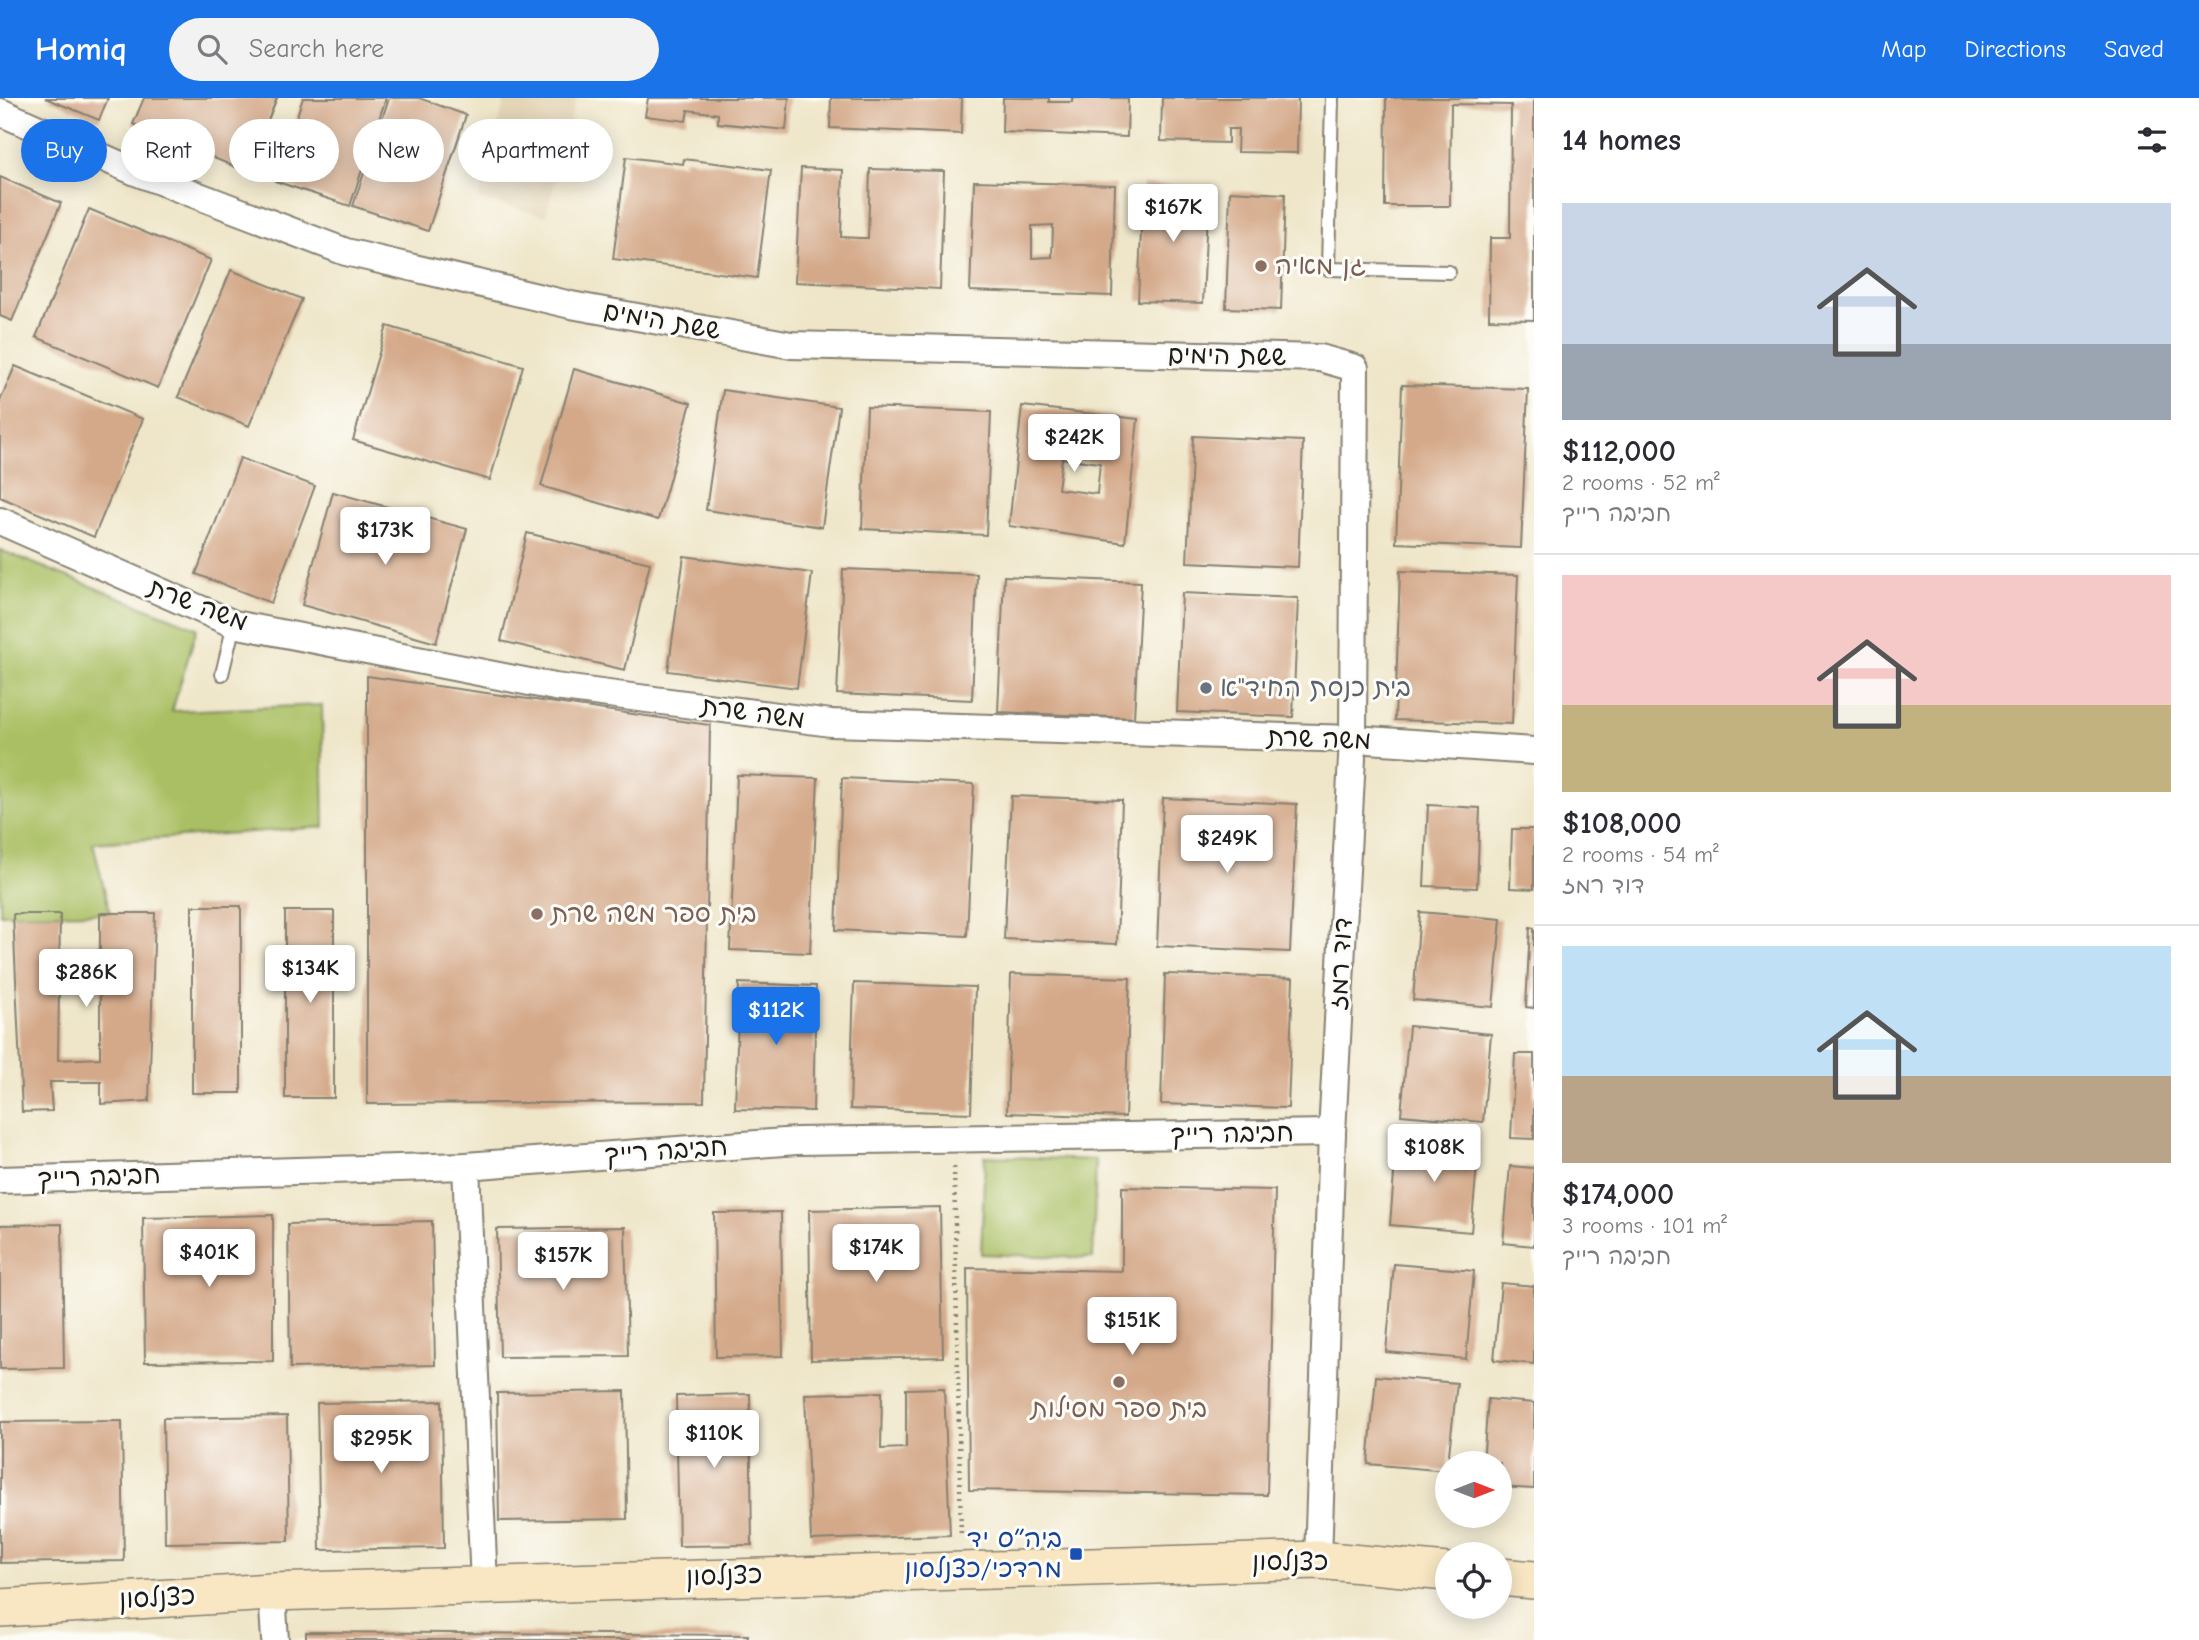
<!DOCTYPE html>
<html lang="en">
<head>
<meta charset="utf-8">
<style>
  :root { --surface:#fff; --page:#f2f2f3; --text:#2b2b33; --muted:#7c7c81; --line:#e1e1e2; --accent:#1a73e8 }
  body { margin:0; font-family:"Comic Neue","Playpen Sans Hebrew",sans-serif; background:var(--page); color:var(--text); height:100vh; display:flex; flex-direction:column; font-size:26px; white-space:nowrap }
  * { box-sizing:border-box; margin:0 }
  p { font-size:23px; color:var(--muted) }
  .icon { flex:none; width:38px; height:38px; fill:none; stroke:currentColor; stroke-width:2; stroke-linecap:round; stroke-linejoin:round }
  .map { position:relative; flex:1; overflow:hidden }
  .side { display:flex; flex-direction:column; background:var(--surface); width:665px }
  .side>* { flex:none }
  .banner { position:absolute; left:21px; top:21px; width:665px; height:63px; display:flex; gap:14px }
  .needle { width:46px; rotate:90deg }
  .tools { position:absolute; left:1435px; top:1353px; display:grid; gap:14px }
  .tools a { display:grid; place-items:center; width:77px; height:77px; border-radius:50%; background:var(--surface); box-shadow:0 4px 18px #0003; font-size:35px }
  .price { position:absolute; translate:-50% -60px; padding:0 16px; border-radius:7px; background:#fff; color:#222; font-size:23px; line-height:46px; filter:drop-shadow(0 2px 4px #0008) }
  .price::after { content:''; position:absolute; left:50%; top:42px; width:21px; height:16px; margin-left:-10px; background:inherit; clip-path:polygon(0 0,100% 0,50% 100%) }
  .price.on { background:var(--accent); color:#fff }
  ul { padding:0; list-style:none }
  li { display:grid; align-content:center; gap:14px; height:371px; padding:0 28px }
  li+li { border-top:2px solid var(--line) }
  li span { display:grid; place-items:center; height:217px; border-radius:0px; color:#555 }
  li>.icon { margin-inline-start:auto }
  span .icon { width:126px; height:126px; fill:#fffc; stroke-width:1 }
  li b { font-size:30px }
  h2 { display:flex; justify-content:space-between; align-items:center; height:84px; padding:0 28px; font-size:30px }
  .tag { padding:0 24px; border-radius:32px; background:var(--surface); box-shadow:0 4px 18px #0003; font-size:24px; line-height:63px }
  .tag.on { background:var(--accent); color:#fff }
  header { display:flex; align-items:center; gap:42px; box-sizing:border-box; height:98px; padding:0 35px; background:var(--accent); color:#fff }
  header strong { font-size:33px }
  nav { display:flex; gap:38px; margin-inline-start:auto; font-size:24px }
  .search { width:490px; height:63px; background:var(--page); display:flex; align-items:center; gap:18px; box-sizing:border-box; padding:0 24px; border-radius:38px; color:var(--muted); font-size:26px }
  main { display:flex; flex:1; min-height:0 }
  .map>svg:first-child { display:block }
  .built { fill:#e4d5b7 }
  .green { fill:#aabf63; stroke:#636e40; stroke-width:2 }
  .building { fill:#d4a989; fill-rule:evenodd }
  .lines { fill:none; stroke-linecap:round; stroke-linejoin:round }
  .lane-casing { stroke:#868172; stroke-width:16 }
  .street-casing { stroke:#868172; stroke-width:30 }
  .secondary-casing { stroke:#868172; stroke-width:40 }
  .path { stroke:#868172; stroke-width:4.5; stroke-dasharray:2 5; stroke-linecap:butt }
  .lane { stroke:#fff; stroke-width:12 }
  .street { stroke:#fff; stroke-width:26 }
  .secondary { stroke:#f9e7c3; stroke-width:37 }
  .education-dot { fill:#8d6e63; stroke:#fdfcf7; stroke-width:2.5 }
  .worship-dot { fill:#6b7280; stroke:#fdfcf7; stroke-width:2.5 }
  .transit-dot { fill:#1a4fb4; stroke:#fdfcf7; stroke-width:2.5 }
  .labels { text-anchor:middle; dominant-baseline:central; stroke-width:6; stroke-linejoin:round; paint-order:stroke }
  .education-label { font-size:26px; fill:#785e54; stroke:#fdfcf7; text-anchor:start }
  .street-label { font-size:26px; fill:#1c1c1c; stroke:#fdfcf7 }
  .worship-label { font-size:26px; fill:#5b616d; stroke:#fdfcf7; text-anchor:start }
  .transit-label { font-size:26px; fill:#164399; stroke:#fdfcf7; text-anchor:end }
</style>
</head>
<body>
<header>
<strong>Homiq</strong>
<div class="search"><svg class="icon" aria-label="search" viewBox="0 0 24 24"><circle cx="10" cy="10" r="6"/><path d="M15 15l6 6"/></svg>Search here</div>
<nav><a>Map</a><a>Directions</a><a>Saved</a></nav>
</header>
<main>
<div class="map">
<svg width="1534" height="1542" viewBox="0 0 1534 1542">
  <rect width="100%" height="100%" fill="#fdfcf7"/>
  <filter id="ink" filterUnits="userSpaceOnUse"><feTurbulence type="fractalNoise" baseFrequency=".0143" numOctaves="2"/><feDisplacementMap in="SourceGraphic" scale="14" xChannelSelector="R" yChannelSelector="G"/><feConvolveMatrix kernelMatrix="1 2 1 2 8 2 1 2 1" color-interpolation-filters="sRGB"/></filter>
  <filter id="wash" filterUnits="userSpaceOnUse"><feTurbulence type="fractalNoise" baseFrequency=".00686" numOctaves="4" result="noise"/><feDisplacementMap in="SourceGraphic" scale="28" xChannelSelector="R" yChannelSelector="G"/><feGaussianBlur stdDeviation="1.57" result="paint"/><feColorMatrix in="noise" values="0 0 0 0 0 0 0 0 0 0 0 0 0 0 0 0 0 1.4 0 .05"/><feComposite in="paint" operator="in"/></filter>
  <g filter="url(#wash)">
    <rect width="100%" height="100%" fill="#efe6c9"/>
    <path class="built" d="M505,0h71l-30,118 -67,-17z"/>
    <g class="green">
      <path d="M0,452l197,78 -25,83 150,-6 2,122 -231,16 17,70 -110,1z"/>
      <path d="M985,1058l111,4 -3,98 -112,-4z"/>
    </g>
    <g id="blocks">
      <g class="building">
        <path d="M45,0h63l-9,22z"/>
        <path d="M144,0h133l-30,74 -114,-48z"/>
        <path d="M303,0h83l-36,108 -75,-25z"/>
        <path d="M389,0h30l47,17 -38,116 -75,-25z"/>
        <path d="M648,0h141l-3,32 -68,-7v-9l-30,-4 -2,11 -41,-5z"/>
        <path d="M831,0h131l-1,36 -131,-6z"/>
        <path d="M1003,0h46v4h23v-4h56l-1,39 -125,-5z"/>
        <path d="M1162,0h136l-1,55 -60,-1 1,-23h-10v14l-67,-2z"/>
        <path d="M1386,0h148v222l-45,-1 1,-81h20l1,-133 -60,-1 -1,102h-65z"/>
        <path d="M626,59l57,7 1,-5 87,11 -14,108 -144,-19z"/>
        <path d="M801,70l42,2 -2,67 18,1h9l2,-69 74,2 -4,118 -145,-7z"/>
        <path d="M0,79l61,26 -49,118 -12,-5z"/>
        <path d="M974,83l141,4 -3,111 -142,-5zM1053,127l-1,32 -20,1v-32z"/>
        <path d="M1143,86l65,3 -5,116 -65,-2z"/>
        <path d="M1230,93l55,3 -4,116 -55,-2z"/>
        <path d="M89,111l122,51 -53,128 -122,-51z"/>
        <path d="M231,172l71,29 -53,127 -71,-29z"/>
        <path d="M387,228l136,40 -33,114 -137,-40z"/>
        <path d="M15,268l128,53 -49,118 -94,-40v-96z"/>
        <path d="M574,271l117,34 -33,117 -117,-34z"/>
        <path d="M1402,287l126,4 -7,159 -125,-5z"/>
        <path d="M723,292l116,17 -17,120 -116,-17z"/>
        <path d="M1022,308l116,13 -13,124 -116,-17zM1062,360l38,5 -3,31 -39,-5z"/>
        <path d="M867,309l124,5 -5,123 -124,-6z"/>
        <path d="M1193,338l110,5 -5,126 -111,-5z"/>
        <path d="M240,360l75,28 -44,117 -75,-29z"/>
        <path d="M333,394l134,37 -31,114 -134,-38z"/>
        <path d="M527,435l123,30 -25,107 -124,-29z"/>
        <path d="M684,458l128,17 -15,115 -129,-17z"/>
        <path d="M843,471l134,5 -5,126 -135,-6z"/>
        <path d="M1400,473l118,4 -6,149 -117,-4z"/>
        <path d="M1004,478l137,6 -7,136 -136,-6z"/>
        <path d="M1182,495l116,5 -5,119 -116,-5z"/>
        <path d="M367,578l343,49 -6,377 -337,2z"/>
        <path d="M737,677l81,3 -8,175 -80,-3z"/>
        <path d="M842,680l132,6 -7,152 -131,-6z"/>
        <path d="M1011,698l111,4 -5,144 -113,-5z"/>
        <path d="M1163,700l134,6 -7,148 -133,-6z"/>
        <path d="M1428,707l52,3 -3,80 -53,-2z"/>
        <path d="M1512,731h22v60l-24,-1z"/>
        <rect x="192" y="808" width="49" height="187"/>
        <rect x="285" y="813" width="49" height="187"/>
        <path d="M1420,814l81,7 -8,88 -80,-7z"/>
        <path d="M100,815h55l-6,188 -48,3v-22h-51l2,29 -30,1 -9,-198h47l-2,146 42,-2z"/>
        <path d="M1530,829l4,1v80l-8,-1z"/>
        <path d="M1011,876l119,4 -5,139 -118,-4z"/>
        <path d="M1165,876l128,4 -5,130 -127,-4z"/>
        <path d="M739,885l77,3 -3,125 -78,-2z"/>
        <path d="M854,885l121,4 -4,126 -121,-4z"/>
        <path d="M1409,928l82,8 -8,88 -82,-7z"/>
        <path d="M1515,956h19v85l-23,-1z"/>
        <path d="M1397,1038l82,7 -8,89 -81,-7z"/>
        <path d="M1510,1068l24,2v78l-31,-3z"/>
        <path d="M1122,1089l153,3 -8,305 -298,-5 -2,-222 155,3z"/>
        <path d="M940,1109l3,150 -132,3 -2,-150z"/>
        <path d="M781,1114l2,144 -67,1 -2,-144z"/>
        <path d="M273,1117v146l-128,1 -2,-144z"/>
        <path d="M432,1123l3,144 -145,3 -2,-144z"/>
        <path d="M62,1126l2,144 -64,1v-144z"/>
        <path d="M625,1129l3,129 -128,1 -3,-128z"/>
        <path d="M1394,1166l80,7 -8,88 -80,-7z"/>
        <path d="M1501,1185l33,3v78l-40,-4z"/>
        <path d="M1376,1278l81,7 -10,88 -79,-7z"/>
        <path d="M944,1290l6,147 -139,5 -6,-146 77,-2 -1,57 25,-1v-59z"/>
        <path d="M625,1293l2,128 -128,2 -2,-128z"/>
        <path d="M750,1296l2,151 -73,1 -3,-150z"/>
        <path d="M1488,1301l46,4v86l-34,-2v-24h-17z"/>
        <path d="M442,1303l2,147 -124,2 -3,-147z"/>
        <path d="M287,1318l2,125 -124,2 -2,-125z"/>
        <path d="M122,1323l2,140 -124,2v-141z"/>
        <path d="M306,1534l442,3 -1,5h-441z"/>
      </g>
    </g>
  </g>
  <g filter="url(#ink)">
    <use href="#blocks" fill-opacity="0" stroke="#868172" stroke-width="2"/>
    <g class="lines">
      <defs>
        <g id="lane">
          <path d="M1332,0l-4,171 121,3"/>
          <path d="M222,576l12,-50"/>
        </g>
        <g id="street">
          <path d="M0,14l136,60 210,80 225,53 220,40 529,13 35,10 -2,371 -21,394 -14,427"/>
          <path d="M0,423l234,103 321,63 276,36 522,16 181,12"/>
          <path d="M466,1068l18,419"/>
          <path d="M0,1082l466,-14 331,-25 535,-8"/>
          <path d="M272,1494l3,48"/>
        </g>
        <g id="secondary">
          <path d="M1500,1479l34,3"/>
          <path d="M0,1510l272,-16 1046,-32 129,12"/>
        </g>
      </defs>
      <use href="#lane" class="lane-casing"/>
      <use href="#street" class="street-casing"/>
      <use href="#secondary" class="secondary-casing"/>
      <path class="path" d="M954,1069l7,370"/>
      <use href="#lane" class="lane"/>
      <use href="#street" class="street"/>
      <use href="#secondary" class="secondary"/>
    </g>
  </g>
  <g class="education-dot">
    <circle cx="1261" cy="168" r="7"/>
    <circle cx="537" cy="816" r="7"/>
    <circle cx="1119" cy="1284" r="7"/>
  </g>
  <circle class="worship-dot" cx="1206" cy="590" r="7"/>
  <rect class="transit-dot" x="1069" y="1449" width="14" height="14" rx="3.5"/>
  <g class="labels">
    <g class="education-label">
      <text x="1275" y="168">גן מאיה</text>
      <text x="551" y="816">בית ספר משה שרת</text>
      <text x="1119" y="1311" text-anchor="middle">בית ספר מסילות</text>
    </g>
    <g class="street-label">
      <text transform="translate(662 223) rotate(10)">ששת הימים</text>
      <text transform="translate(1227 258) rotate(1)">ששת הימים</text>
      <text transform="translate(198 507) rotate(21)">משה שרת</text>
      <text transform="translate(753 615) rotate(8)">משה שרת</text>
      <text transform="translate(1319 641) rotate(2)">משה שרת</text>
      <text transform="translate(1341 866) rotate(-87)">דוד רמז</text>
      <text transform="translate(1232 1036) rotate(-1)">חביבה רייך</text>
      <text transform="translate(666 1053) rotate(-4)">חביבה רייך</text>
      <text transform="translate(99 1079) rotate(-2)">חביבה רייך</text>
      <text x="1290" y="1464">כצנלסון</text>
      <text transform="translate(724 1478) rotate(-2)">כצנלסון</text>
      <text transform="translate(157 1500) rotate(-3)">כצנלסון</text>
    </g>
    <g class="worship-label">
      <text x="1220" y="590">בית כנסת החיד"א</text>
    </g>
    <g class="transit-label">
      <text x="1062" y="1441">ביה״ס יד<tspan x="1062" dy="30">מרדכי/כצנלסון</tspan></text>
    </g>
  </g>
</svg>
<div class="tools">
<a><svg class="needle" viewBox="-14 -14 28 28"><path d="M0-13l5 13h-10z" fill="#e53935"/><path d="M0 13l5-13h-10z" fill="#7c7c81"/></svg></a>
<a><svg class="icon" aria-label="locate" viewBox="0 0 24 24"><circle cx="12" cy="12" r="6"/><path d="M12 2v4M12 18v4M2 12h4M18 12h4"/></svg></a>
</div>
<b class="price" style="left:1173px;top:146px">$167K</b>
<b class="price" style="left:1074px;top:376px">$242K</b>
<b class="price" style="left:385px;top:469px">$173K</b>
<b class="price" style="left:1227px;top:777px">$249K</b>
<b class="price" style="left:310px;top:907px">$134K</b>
<b class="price" style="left:86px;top:911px">$286K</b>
<b class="price on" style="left:776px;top:949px">$112K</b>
<b class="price" style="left:1434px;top:1086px">$108K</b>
<b class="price" style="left:876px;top:1186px">$174K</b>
<b class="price" style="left:209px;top:1191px">$401K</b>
<b class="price" style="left:563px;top:1194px">$157K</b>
<b class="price" style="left:1132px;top:1259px">$151K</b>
<b class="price" style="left:714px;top:1372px">$110K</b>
<b class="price" style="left:381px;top:1377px">$295K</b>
<div class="banner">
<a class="tag on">Buy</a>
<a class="tag">Rent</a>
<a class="tag">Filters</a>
<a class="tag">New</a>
<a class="tag">Apartment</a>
</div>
</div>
<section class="side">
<h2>14 homes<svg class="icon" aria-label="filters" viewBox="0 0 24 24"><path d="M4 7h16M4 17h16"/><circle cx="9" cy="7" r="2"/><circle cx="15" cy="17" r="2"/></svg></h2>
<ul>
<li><span style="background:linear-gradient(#c9d6e8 65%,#9aa5b1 0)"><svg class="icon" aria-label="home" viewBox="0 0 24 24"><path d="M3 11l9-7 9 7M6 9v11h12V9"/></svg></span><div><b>$112,000</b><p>2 rooms · 52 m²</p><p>חביבה רייך</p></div></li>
<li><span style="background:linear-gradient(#f6c9c9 60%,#c2b280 0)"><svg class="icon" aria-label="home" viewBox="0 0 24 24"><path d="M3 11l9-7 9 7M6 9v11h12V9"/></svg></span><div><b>$108,000</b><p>2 rooms · 54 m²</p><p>דוד רמז</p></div></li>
<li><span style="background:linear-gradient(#bfe0f5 60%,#b9a48a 0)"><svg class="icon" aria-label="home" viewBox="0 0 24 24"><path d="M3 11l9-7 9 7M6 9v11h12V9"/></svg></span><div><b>$174,000</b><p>3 rooms · 101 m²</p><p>חביבה רייך</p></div></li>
</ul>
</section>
</main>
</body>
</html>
